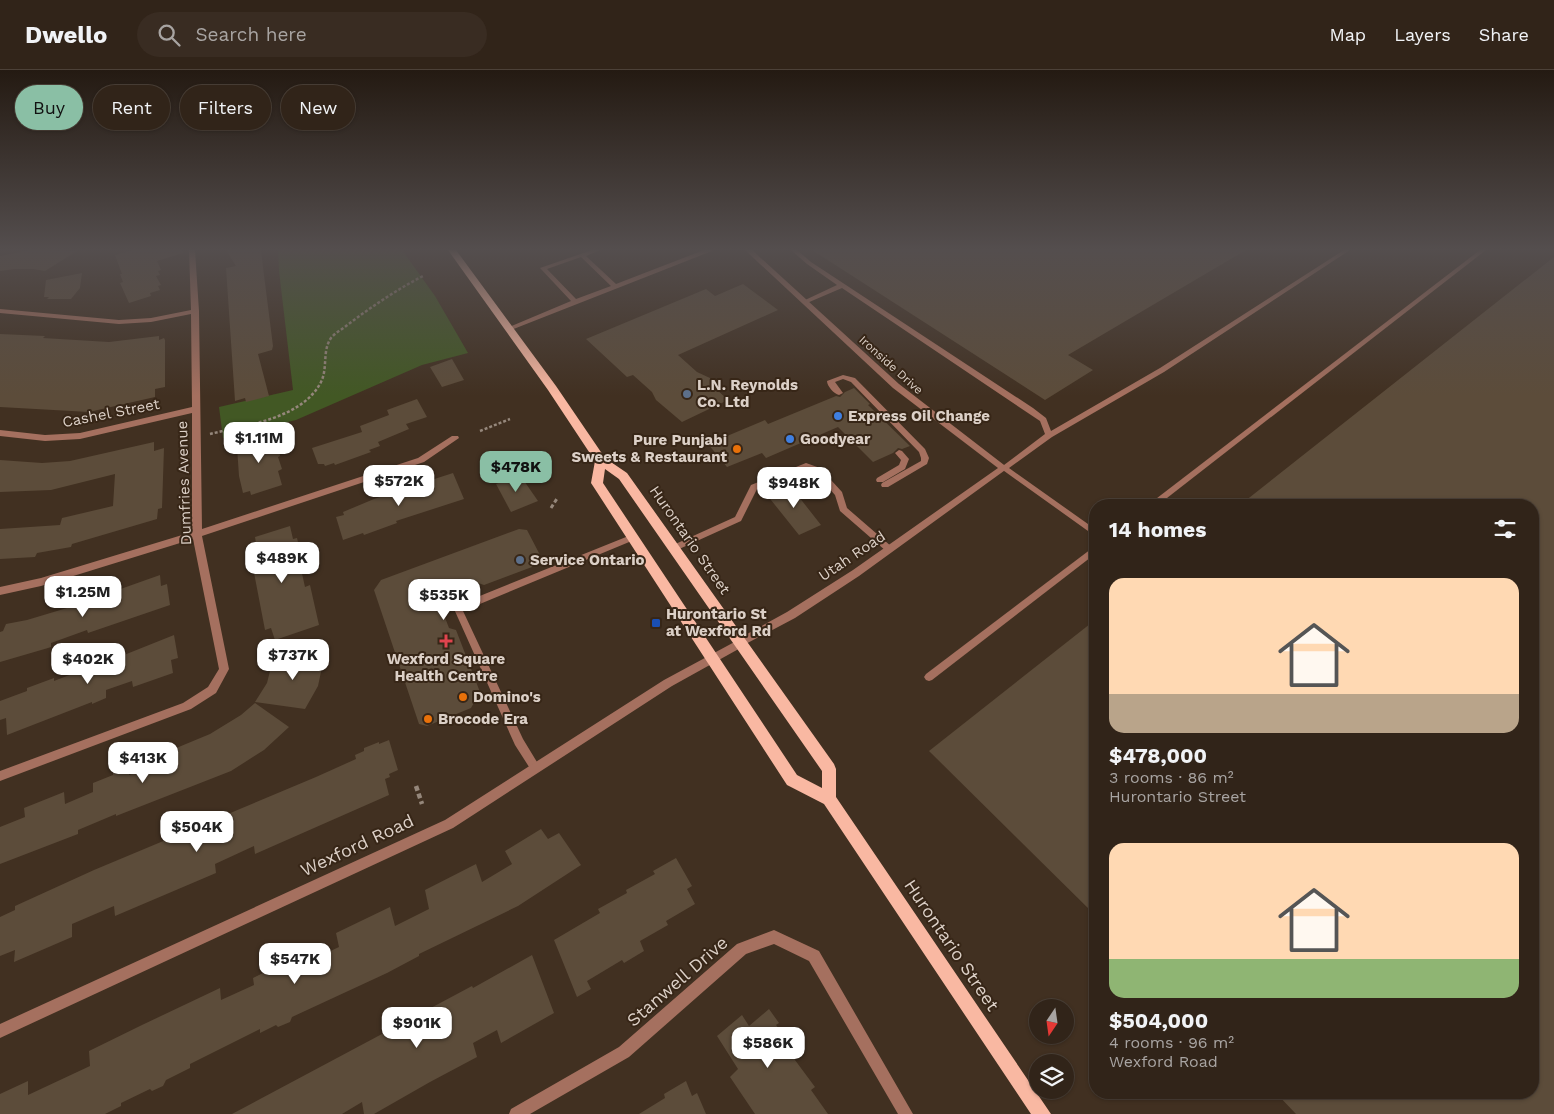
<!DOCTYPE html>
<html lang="en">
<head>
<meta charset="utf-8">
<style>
  :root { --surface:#312419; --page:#392c22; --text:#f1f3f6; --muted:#a8a4a2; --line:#4c4138; --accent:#8abfa5 }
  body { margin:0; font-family:"Work Sans",sans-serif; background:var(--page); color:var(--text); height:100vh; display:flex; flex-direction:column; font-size:19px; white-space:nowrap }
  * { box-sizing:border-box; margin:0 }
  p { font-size:16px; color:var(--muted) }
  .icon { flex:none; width:28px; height:28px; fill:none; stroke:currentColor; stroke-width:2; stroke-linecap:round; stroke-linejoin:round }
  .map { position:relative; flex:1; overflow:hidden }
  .panel { position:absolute; left:1089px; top:429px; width:450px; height:600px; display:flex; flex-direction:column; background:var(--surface); border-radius:20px; box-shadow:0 1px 4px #0004,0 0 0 1px var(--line) }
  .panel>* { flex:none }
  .hud { position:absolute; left:15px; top:15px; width:475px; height:45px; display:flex; gap:10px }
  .needle { width:32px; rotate:193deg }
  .controls { position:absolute; left:1029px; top:929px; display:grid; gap:10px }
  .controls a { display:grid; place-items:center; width:45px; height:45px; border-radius:50%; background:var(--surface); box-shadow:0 1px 4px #0004,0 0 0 1px var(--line); font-size:25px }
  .price { position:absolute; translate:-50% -42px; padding:0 11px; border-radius:10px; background:#fff; color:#222; font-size:16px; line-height:32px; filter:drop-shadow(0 1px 2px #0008) }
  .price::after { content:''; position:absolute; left:50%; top:30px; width:15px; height:11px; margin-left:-8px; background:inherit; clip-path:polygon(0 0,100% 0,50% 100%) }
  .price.on { background:var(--accent); color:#111 }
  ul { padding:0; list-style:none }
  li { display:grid; align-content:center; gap:10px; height:265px; padding:0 20px }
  li span { display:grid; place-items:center; height:155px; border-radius:15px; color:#555 }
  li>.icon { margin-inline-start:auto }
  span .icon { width:90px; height:90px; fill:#fffc; stroke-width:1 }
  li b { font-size:21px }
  h2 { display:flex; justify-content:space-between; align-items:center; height:60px; padding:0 20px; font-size:21px }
  .chip { padding:0 18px; border-radius:22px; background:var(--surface); box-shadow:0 1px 4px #0004,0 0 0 1px var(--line); font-size:18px; line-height:45px }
  .chip.on { background:var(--accent); color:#111 }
  header { display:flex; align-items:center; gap:30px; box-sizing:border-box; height:70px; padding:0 25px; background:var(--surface); border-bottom:1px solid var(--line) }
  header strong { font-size:24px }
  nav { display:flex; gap:28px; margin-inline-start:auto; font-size:18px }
  .search { width:350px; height:45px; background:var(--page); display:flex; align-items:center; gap:12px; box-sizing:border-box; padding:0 18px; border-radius:28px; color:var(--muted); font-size:19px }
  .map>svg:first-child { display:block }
  .green { fill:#425824 }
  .building { fill:#5c4c3a }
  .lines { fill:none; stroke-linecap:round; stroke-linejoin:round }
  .path-far2 { stroke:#95877b; stroke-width:2.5; stroke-dasharray:3 2; stroke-linecap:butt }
  .path-far1 { stroke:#95877b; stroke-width:3; stroke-dasharray:4 2.5; stroke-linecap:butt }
  .path { stroke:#95877b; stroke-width:4.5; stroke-dasharray:5 3; stroke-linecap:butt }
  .service { fill:#a5705f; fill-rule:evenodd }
  .minor { fill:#a5705f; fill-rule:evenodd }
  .tertiary { fill:#a5705f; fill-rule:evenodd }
  .primary { fill:#f9b8a2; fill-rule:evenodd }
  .service-dot { fill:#5c6f8a; stroke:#372617; stroke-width:2 }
  .shop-dot { fill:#3f7fe0; stroke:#372617; stroke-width:2 }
  .food-dot { fill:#e8710a; stroke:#372617; stroke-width:2 }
  .transit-dot { fill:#1a4fb4; stroke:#372617; stroke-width:2 }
  .health-dot { fill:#e0444e; stroke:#372617; stroke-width:2 }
  .labels { text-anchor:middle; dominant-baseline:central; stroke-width:4; stroke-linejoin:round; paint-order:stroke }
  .far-street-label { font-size:12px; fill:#dcd0c7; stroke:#372617 }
  .poi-label { font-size:15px; font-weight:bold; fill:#dcd0c7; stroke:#372617; text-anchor:start }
  .street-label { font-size:15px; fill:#dcd0c7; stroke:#372617 }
  .near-street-label { font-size:18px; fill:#dcd0c7; stroke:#372617 }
</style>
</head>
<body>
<header>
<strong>Dwello</strong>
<div class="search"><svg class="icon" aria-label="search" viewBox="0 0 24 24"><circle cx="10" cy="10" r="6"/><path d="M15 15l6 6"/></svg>Search here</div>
<nav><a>Map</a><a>Layers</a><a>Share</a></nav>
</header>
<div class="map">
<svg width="1554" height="1044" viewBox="0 0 1554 1044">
  <rect width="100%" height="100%" fill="#413021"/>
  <path class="green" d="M278,180h124l33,46 33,57 -46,12 -126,55 -73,18 -4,-31 74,-17 -14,-119z"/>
  <g class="building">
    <path d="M31,180l46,1 -32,20 -12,-2h-18l-15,2v-15z"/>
    <path d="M133,180h49l1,3 -26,8 4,9 -3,1 2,4 -4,1 5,9 -3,1 2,4 -10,3 1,3 -22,7 -9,-20 3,-1 -3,-8h2l-7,-19z"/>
    <path d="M226,180h35l3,25 9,71 -1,4 -14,4 11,42 -23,6 -1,-4 -10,3 -9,-133 10,-2z"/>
    <path d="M812,180h434l-178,105 25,15 -48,30z"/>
    <path d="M1554,187v857h-258l-21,-22h257v-587h-292z"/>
    <path d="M82,203l-2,15 -9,11h-24l2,-2h-5l2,-17z"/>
    <path d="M743,214l35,26 -100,45 19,17 13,6 4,9 14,13 -46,22 -26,-22 -4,-8 -19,-17 -6,2 -41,-38 120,-50 9,7z"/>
    <path d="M0,264l45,2 -2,2 66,4 50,-6v4l5,-2 1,2v47l-10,2v8l-66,15 -89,-5z"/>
    <path d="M452,289l12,21 -22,7 -12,-20z"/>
    <path d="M854,318l16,16 -2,1 42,41 -8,3 -4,-1 -5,5 -20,9 -35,-35 -72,31 -4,-5 -35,14 -19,-23 57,-24 3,4 68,-28 4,1 5,-5z"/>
    <path d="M417,329l10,18 -21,7 3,5 -31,13 2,4 -11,4 2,2 -36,13 -1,-2 -9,3 -1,-2h-6l-6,-16 50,-16 -2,-6 29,-11 -2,-5z"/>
    <path d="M275,361l5,25 -2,1 4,12 -4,2 4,14 -31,10 -1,-4 -7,2 -4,-17 -2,-29 9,-3 -1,-4z"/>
    <path d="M154,372v9l10,-3 -2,60 -4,1 -1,10 -85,25 -1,3 -34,6 -2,4 -35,2v-30l60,-4 2,-7 51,-12 2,-32 -64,16 -51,2v-32l42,3 28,-2z"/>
    <path d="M453,403l11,26 -68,22 1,2 -33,12 -1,-2 -20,7 -7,-23 8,-2 -1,-3 31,-13 15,-5 1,2 31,-10 -2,-2z"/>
    <path d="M520,405l18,26 -27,11 -15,-28z"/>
    <path d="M793,413l9,12 -3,2 22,28 -22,10 -32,-40z"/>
    <path d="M290,456l3,13 4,-1 5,21 -3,1 6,27 5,-2 9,40 -44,15 -4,-12 -6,2 -15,-78 3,-1 -2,-7 5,-1 -1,-6z"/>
    <path d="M519,459l8,1 13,25 -8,12 -48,18 -6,-2 -18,7 -16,25 5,13 7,2 24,62 -9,16 -44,18 -8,-2 -45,-134 7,-10z"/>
    <path d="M160,505l1,11 6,-2 3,21 -82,28 -1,-3 -36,13v4l-3,1 -48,14v-30l3,-1 3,-7 21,-4 40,-12z"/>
    <path d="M1095,550v295l-166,-164z"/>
    <path d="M174,565l4,23 -7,2 2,13 -40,14 -1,-6 -26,9v8l-14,6v-2l-85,33 -1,-17 -6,2v-19l27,-10v-3l27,-10v3l36,-14v-2l24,-8v2z"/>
    <path d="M325,583l-7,33 -13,23 -50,-7 12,-19 4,-16 8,-2 -1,-7z"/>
    <path d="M255,633l34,24 -25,23 -33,21 -115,45v-2l-38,16v4l-78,30v-37l25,-10 -1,-9 40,-16 1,12 28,-12v-9l20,-8v-3l16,-7v10l28,-12v-7l53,-22 31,-19z"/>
    <path d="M389,670l9,30 -9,4 1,3 -5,2 4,16 -134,59 -1,-8 -39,18 1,9 -101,43 -1,-10 -42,18v13l-58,25 1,-12 -15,6v-39l15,-7v-4l79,-36 222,-93 40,-18 -1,-4 9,-4v-3l15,-6v2z"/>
    <path d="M541,759l7,10 11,-6 22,32 -63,41 -99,48v2l-32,17 -95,44 -2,5 -12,5 -2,-2 -16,8v-4l-70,35v4l-24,12 -3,6 -11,5 -2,-2 -29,14v3l-16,8h-105v-20l28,-13v14l62,-29 -1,-15 53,-26 78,-37 1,12 33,-15 -1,-7 14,-7 -1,-5 38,-18 3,14 32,-15 -3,-14 54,-26 5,19 34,-17 -4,-19 51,-26 6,18 30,-18 -7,-13z"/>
    <path d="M676,788l16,28 -5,3 8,15 -29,17 2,4 -28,16 4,10 -20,12 -2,-3 -35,21 4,8 -14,8 -23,-57 46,-27 -2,-4 29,-16 -1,-3 29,-16 -2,-3z"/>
    <path d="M532,885l22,58 -53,30 -4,-13 -24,13 4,14 -47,25 -56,32h-10l-2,-12 -20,12h-110l240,-128 1,2z"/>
    <path d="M769,939l10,14 -3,2 20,27 -4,4 23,31 -4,3 17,24h-73l-25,-37 8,-8 -21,-33 25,-21 7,11z"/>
    <path d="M686,1011l6,15 5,-3 9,21h-67l26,-16 -1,-4z"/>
  </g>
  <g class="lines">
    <g class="path-far2">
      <path d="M480,361l30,-12"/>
      <path d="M210,364c36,-9 92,-15 111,-52 7,-14 1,-31 10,-44 4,-5 10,-8 15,-12 25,-19 50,-36 77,-50"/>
    </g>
    <path class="path-far1" d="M551,438l7,-11"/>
    <path class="path" d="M416,716l6,18"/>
    <g class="service">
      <path d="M592,180h8l-14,6 30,28 88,-34h7l1,1 -201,79h-4v-2l64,-27 -31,-33zM581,187l30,29 -35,13 -29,-30z"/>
      <path d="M791,180h6l14,12 222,146 13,10 5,13 109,-63 184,-118h6l-186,122 -112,65 -43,31 86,61v7l-95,-68 45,-34 -5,-13 -198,-133 -35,15h-4v-2l34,-16 -30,-21z"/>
      <path d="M1480,180h6l-328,255h-10z"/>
      <path d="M843,305l12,3 70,71 4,9 -2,6 -39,23h-6l-1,-2 1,-2 39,-22v-3l-2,-6 -68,-70 -8,-3 -8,3 8,11 -4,2c-5,-1 -12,-9 -12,-14z"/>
      <path d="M899,380l3,1 7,8 -4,10 -22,13h-6l-1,-2 1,-2 22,-13 2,-5 -6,-7z"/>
      <path d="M806,393l14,5 22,24 5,16 45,39 1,2 -1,2h-6l-46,-40 -5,-16 -21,-23 -8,-3 -49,20 -16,32 -64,29h-6l-1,-2 1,-2 64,-29 16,-32z"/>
      <path d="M631,465l3,1 1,2 -1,2 -171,71 60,128 17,28 -1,3 -4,2 -4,-2 -16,-25 -61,-136 1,-3z"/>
      <path d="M1095,476v8l-163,126 -3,1 -3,-1 -2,-3 2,-3z"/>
    </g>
    <g class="minor">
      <path d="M189,180h6l4,61 3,218 216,-71 34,-22h6l1,2 -35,24 -222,74 27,133 -13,24 -25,16 -191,72v-10l183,-68 25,-16 11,-18 -26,-130 -152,47 -41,9v-8l41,-9 151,-46v-119l-112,26 -35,2 -45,-5v-6l45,5 35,-2 112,-26 -1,-93 -40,8 -32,2 -119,-11v-4l119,11 32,-2 40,-8z"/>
      <path d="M745,180h7l147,134 109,84 -149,108 -64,42 -55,29 -4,-1 -1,-3 1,-3 51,-28 66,-42 145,-102 -105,-80z"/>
      <path d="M774,860l45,21 94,163h-15l-89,-153 -35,-17 -28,10 -117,103 -99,57h-21l2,-5 108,-62 118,-103z"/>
    </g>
    <path class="tertiary" d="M740,569l4,1 1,3 -1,3 -72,40 -219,142 -453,210v-14l445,-204 219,-140z"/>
    <path class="primary" d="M448,180h8l100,136 49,72 22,15 207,291 2,5v28l215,317h-20l-207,-310 -37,-19 -194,-299 -2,-3 4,-22 -47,-71zM605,399l14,10 203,292v17l-25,-13 -194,-292z"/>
  </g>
  <linearGradient id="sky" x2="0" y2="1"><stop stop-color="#241a12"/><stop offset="0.55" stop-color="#544e4e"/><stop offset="1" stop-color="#544e4e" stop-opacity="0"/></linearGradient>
  <rect width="1554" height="326" fill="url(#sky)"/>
  <g class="service-dot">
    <circle cx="687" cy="324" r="5"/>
    <circle cx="520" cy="490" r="5"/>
  </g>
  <g class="shop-dot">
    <circle cx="838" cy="346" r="5"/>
    <circle cx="790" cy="369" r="5"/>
  </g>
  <g class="food-dot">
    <circle cx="737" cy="379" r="5"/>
    <circle cx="463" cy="627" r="5"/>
    <circle cx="428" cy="649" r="5"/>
  </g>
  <rect class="transit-dot" x="651" y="548" width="10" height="10" rx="2.5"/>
  <path class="health-dot" d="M443.5 563.5h5v5h5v5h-5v5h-5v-5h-5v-5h5z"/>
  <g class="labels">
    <g class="far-street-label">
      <text transform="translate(891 295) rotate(42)">Ironside Drive</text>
    </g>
    <g class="poi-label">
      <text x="697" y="315">L.N. Reynolds<tspan x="697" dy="17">Co. Ltd</tspan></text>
      <text x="848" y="346">Express Oil Change</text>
      <text x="800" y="369">Goodyear</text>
      <text x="727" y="370" text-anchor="end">Pure Punjabi<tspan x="727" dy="17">Sweets &amp; Restaurant</tspan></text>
      <text x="530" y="490">Service Ontario</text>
      <text x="666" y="544">Hurontario St<tspan x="666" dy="17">at Wexford Rd</tspan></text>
      <text x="446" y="589" text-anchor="middle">Wexford Square<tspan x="446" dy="17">Health Centre</tspan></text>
      <text x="473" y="627">Domino's</text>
      <text x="438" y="649">Brocode Era</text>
    </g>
    <g class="street-label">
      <text transform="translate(111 343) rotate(-11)">Cashel Street</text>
      <text transform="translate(184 413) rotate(-92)">Dumfries Avenue</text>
      <text transform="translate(690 470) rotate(55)">Hurontario Street</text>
      <text transform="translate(852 486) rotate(-34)">Utah Road</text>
    </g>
    <g class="near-street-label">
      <text transform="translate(357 775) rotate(-25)">Wexford Road</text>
      <text transform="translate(952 875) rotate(56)">Hurontario Street</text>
      <text transform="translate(677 911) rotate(-41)">Stanwell Drive</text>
    </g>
  </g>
</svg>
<div class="controls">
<a><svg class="needle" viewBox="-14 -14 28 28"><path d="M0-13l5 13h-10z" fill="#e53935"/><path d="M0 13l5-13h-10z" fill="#a8a4a2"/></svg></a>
<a><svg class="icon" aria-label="layers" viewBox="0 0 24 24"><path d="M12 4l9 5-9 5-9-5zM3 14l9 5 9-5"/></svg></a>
</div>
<b class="price" style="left:259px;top:394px">$1.11M</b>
<b class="price on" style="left:516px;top:423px">$478K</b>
<b class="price" style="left:399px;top:437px">$572K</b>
<b class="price" style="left:794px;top:439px">$948K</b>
<b class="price" style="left:282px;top:514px">$489K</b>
<b class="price" style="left:83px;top:548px">$1.25M</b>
<b class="price" style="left:444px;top:551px">$535K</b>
<b class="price" style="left:293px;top:611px">$737K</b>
<b class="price" style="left:88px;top:615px">$402K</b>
<b class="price" style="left:143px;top:714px">$413K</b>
<b class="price" style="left:197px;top:783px">$504K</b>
<b class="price" style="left:295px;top:915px">$547K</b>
<b class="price" style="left:417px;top:979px">$901K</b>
<b class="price" style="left:768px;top:999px">$586K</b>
<div class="hud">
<a class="chip on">Buy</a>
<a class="chip">Rent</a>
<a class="chip">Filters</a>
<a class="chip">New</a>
</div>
<section class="panel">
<h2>14 homes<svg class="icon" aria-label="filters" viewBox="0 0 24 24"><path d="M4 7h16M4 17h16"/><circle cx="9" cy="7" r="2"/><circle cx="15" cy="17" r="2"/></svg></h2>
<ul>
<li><span style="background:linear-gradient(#ffd9b3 75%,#b9a48a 0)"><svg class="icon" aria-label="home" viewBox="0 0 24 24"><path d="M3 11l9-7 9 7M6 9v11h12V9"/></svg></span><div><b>$478,000</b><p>3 rooms · 86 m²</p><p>Hurontario Street</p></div></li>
<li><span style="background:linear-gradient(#ffd9b3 75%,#8fb573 0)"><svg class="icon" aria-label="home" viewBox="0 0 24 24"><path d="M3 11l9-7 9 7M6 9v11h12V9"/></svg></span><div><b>$504,000</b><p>4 rooms · 96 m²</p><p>Wexford Road</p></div></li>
</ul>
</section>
</div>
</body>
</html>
